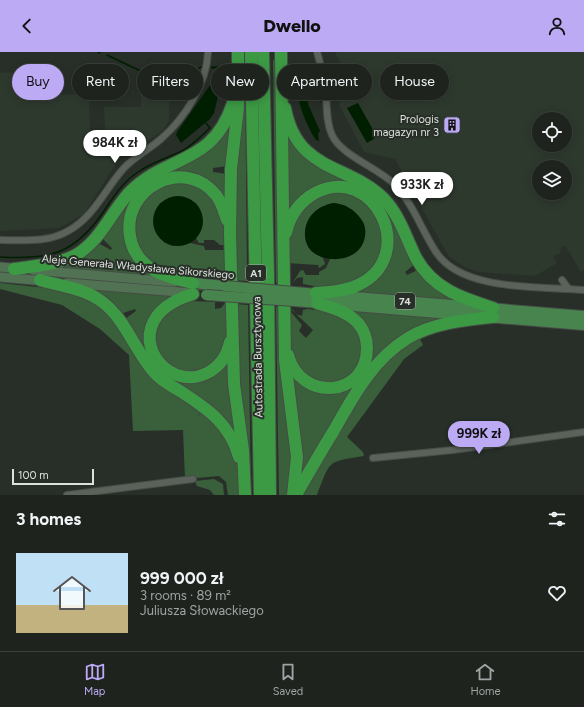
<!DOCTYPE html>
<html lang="en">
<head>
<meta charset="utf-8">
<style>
  :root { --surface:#1e231e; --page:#262b27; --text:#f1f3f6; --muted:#a1a4a4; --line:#3c403c; --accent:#bcaaf5 }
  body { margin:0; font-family:Figtree,sans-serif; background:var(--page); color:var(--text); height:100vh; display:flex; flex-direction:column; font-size:15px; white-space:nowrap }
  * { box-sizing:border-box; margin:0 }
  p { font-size:13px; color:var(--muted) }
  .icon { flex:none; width:22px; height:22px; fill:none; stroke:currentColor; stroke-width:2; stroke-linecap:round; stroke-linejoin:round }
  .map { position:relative; height:443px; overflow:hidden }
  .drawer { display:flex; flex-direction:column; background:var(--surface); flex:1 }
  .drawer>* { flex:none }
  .banner { position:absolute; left:12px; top:12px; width:560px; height:36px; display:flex; gap:8px }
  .buttons { position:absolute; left:532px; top:60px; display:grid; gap:8px }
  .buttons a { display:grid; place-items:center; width:40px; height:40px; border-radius:50%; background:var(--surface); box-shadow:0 2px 10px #0003,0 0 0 1px var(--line); font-size:20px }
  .scale { position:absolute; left:12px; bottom:10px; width:82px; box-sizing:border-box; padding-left:4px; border:2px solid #dde1dd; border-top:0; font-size:11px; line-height:14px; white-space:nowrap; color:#dde1dd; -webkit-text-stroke:3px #282f28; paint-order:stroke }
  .price { position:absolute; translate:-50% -34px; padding:0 9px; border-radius:14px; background:#fff; color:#222; font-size:13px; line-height:26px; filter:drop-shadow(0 1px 2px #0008) }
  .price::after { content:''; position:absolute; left:50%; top:24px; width:12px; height:9px; margin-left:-6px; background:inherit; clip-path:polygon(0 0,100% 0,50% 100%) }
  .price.current { background:var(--accent); color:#111 }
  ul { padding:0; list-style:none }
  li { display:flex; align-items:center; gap:12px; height:100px; padding:0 16px }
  li span { display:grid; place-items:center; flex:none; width:112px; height:80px; border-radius:0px; color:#555 }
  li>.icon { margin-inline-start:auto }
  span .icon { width:48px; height:48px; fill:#fffc; stroke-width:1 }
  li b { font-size:17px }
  h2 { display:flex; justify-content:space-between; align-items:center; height:48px; padding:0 16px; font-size:17px }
  .chip { padding:0 14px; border-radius:18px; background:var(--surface); box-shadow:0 2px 10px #0003,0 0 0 1px var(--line); font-size:14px; line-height:36px }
  .chip.current { background:var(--accent); color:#111 }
  header { display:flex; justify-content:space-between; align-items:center; height:52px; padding:0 16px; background:var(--accent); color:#111; font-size:18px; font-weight:800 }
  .tabs { display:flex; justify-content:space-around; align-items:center; height:56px; border-top:1px solid var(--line); background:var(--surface); font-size:11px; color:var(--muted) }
  .tabs a { display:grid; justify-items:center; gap:2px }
  .tabs .current { color:var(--accent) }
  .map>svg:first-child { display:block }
  .built { fill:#2e392e; fill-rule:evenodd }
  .green { fill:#3a603b }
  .water { fill:#001f01 }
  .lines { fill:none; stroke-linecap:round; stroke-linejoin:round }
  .stream { stroke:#001f01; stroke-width:1.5 }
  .street-casing { stroke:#464c46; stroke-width:8 }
  .secondary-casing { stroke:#464c46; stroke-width:11 }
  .primary-casing { stroke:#464c46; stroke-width:12 }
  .highway-casing { stroke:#464c46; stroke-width:14 }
  .street { stroke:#5a625a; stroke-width:6 }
  .secondary { stroke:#517353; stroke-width:9 }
  .primary { stroke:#48844d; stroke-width:10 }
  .highway { stroke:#3c9a44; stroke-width:12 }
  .primary-bridge-casing { stroke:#464c46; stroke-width:12; stroke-linecap:butt }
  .primary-bridge { stroke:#48844d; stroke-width:10 }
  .labels { text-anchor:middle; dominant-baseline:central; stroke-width:4; stroke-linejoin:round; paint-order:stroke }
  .shield { fill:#282f28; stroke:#a7aca7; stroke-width:1 }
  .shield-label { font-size:10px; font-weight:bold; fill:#dde1dd }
  .poi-label { font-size:11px; fill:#dde1dd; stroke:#282f28; text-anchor:end }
  .street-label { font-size:11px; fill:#dde1dd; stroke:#282f28 }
</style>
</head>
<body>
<header><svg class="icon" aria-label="back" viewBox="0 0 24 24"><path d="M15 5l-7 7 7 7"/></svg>Dwello<svg class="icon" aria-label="person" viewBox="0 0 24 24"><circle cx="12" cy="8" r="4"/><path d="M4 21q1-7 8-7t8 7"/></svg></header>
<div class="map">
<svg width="584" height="443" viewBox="0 0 584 443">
  <rect width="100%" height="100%" fill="#282f28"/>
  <g class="built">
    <path d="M335,0h249v218l-3,2 -16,-27 -4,3 -1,5 -7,3 4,7 -22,13 -57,-4 -13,-5 -16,-10 -54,-98 -31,-7 -26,-49 20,-9zM539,67h26v26h-26zM539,115h26v26h-26z"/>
    <path d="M18,20l1,22 70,1 1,40 15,-1 -1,-27h37v-18h28v32l-7,10 -22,15 -20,11 -36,57 -25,14 -59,3v-158z"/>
  </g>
  <g class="green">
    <path d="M242,8h3l2,221 -13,-1v-83z"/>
    <path d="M273,8h5l2,223h-4z"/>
    <path d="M231,67l-4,47 -14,2v4l14,2 1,33 -21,-25h-55l-27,49 34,46 -98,-8 -7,-3 44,-23 13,7 1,-2 -10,-10 22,-33z"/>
    <path d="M284,68l10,20 47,36 44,28 30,60 -10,8 2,3 13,-6 37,33 -109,-10 28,-15 12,-58 -48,-34 -52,31z"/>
    <path d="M175,131l18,1 19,13 13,29 -1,19h-4l-6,-5h-10v3h-5l-3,-5 1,-1 -1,-33c-12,-9 -33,-10 -40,7 -3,6 -1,15 0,22l9,10 7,3h7l11,-3 14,3 1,4h20v26l-3,-5 -6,-2 -1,9 -37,-3 -20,-5 -21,-21 -4,-33 16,-24z"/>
    <path d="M345,140l22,10 17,30 -4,29 -24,22 -37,4 -16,-3v-7l-6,1 -5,6 8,-13 3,-1 3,5h13v-3l7,-4 4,-9h7l9,-53 -13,-3 -7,2 -18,42 4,5 11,6 2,6 -6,4 -1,-3 -31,-2 1,-30 8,-20 25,-19z"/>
    <path d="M0,219l220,18v3l-220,-19z"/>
    <path d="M0,231l65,7 37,16 36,48 65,55 -5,7 6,-6 10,8 23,41 4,36h-13l-2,-13 -7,-6 -34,3 -2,-49 -50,1 -4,-76 -29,-26 -38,-24 -62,-16z"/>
    <path d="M80,235l100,8 -10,4 -23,44 33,38 49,-22 11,86 -87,-80 -28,-46 11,-8 -1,-2 -15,5z"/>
    <path d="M191,249l24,1v7l6,-1 4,-5h3v35l-6,16 -19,18h-22l-20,-12 -3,-5 -4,-24 13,-21z"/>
    <path d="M235,252l13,1 3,190 -11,-79z"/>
    <path d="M276,255h5l12,140 -4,48h-10z"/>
    <path d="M292,256l4,6 6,2 1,-6 4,-1 21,2 18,8 15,15 3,19 -12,21 -17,10 -24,-3 -21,-25v-45l12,14 -3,6 7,7 7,-8 -20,-19z"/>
    <path d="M341,257l118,9 -63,25 -91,131h-7l-8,-87 3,-11 47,14 31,-40z"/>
    <path d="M419,285l4,8 -19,14 -57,78 16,15 1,4c-38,6 -33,4 -47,39h-14l60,-105 20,-27z"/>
    <path d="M214,427l9,5 1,11h-10l-4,-5 -13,-4 -2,-5z"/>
  </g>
  <g class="water">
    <path d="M215,26l4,1 2,5 -7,29 -4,6 -29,24 -5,-8 1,-3z"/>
    <path d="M301,29l4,1 3,22 12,27 -2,3 1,7 -3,-1c-8,-12 -24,-44 -15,-59z"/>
    <path d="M358,51l19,34 -10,6 -20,-35z"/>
    <circle cx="178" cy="169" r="25"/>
    <path d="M333,151c12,1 21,6 28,16 4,5 5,11 4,17 -4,33 -63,30 -60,-4 1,-16 13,-26 28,-29z"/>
  </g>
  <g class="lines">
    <g class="stream">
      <path d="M98,0l2,1"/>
      <path d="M107,3l59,28"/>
      <path d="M291,14c20,1 23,16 26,32l4,3"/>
      <path d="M212,15h6"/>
      <path d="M212,16l14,-1"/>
      <path d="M171,32l16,5 4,-1 8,-20 3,-1"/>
      <path d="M0,205c50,3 75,-3 104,-46 10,-15 19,-29 34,-39 13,-9 29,-14 44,-21 11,-6 19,-15 28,-23l-4,-5"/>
    </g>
    <defs>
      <g id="street">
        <path d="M317,0c4,14 8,27 9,41 1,14 0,29 6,42 9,20 44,32 61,48 20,20 28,46 43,69 26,40 105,34 148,38"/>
        <path d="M0,188c22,0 48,3 68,-9 26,-14 37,-42 56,-63 11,-12 26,-19 38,-30 23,-20 45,-55 46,-86"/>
        <path d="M562,228l6,8"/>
        <path d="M373,406l80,-8 131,-18"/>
        <path d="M67,443l126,-16"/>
      </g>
      <g id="secondary">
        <path d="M0,215l20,2"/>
        <path d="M33,218l141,12"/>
        <path d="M0,225l46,4"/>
        <path d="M67,231l125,10"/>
      </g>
      <g id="primary">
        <path d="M193,231l32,3"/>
        <path d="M294,240l290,24"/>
        <path d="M294,249l290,24"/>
      </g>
      <g id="highway">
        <path d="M238,0v55l-7,62 -1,64 4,151 9,66 2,45"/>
        <path d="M251,0l9,443"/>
        <path d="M263,0l5,223 2,220"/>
        <path d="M281,0l4,308 12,97 -4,38"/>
        <path d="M285,56c12,65 63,55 99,91 16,17 22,39 32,59 17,31 46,40 77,50"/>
        <path d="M286,181c4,-18 13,-31 29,-40 59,-31 105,63 43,92 -13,6 -28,7 -42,8"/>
        <path d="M14,217c21,-3 43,-4 62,-14 25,-15 34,-41 53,-62 39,-40 83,-26 104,-90"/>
        <path d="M40,228c20,6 43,8 61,21 24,17 33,48 52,70 7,9 18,15 27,20 28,18 50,33 59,66"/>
        <path d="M193,231c-28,-6 -58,-14 -63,-47 -8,-49 55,-80 86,-41 6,8 8,17 11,25"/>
        <path d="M193,242c-13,4 -27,10 -36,22 -24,32 15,75 50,57 12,-6 20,-17 23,-31"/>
        <path d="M288,303c13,48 79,42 79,-7 0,-9 -3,-18 -9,-25 -11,-12 -27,-15 -41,-20"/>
        <path d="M296,443c12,-21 24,-42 37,-63 20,-35 39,-72 75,-94 25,-15 56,-18 85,-21"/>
      </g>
    </defs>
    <use href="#street" class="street-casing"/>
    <use href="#secondary" class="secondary-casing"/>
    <use href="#primary" class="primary-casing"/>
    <use href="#highway" class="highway-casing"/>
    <use href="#street" class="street"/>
    <use href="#secondary" class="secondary"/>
    <use href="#primary" class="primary"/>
    <use href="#highway" class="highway"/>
    <defs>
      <g id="primary-bridge">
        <path d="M225,234l69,6"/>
        <path d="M206,243l88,6"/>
      </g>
    </defs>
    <use href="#primary-bridge" class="primary-bridge-casing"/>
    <use href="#primary-bridge" class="primary-bridge"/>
  </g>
  <defs>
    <symbol id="building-square" viewBox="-11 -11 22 22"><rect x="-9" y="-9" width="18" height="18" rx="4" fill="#bcaaf5" stroke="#282f28"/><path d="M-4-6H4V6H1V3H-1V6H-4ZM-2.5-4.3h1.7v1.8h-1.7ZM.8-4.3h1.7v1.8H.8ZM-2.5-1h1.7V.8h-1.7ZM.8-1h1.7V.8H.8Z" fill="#111"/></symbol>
  </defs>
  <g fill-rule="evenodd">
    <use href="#building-square" x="442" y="63" width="20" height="20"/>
  </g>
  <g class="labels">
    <g class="shield">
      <rect x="246" y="213" width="20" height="16" rx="3"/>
      <rect x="395" y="241" width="20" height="16" rx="3"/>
    </g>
    <g class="shield-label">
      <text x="256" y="221">A1</text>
      <text x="405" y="249">74</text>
    </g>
    <g class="poi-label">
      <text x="439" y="67">Prologis<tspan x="439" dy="13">magazyn nr 3</tspan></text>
    </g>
    <g class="street-label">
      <text transform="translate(138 215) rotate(5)">Aleje Generała Władysława Sikorskiego</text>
      <text transform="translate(258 305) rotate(-91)">Autostrada Bursztynowa</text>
    </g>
  </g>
</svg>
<div class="buttons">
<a><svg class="icon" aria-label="locate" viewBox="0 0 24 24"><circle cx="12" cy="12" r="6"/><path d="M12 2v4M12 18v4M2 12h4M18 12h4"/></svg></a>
<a><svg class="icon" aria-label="layers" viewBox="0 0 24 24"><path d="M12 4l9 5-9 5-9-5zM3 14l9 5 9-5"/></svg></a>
</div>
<div class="scale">100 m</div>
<b class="price" style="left:115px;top:112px">984K zł</b>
<b class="price" style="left:422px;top:154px">933K zł</b>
<b class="price current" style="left:479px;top:403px">999K zł</b>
<div class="banner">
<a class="chip current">Buy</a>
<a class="chip">Rent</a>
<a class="chip">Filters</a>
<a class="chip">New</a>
<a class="chip">Apartment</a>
<a class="chip">House</a>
</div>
</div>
<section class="drawer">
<h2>3 homes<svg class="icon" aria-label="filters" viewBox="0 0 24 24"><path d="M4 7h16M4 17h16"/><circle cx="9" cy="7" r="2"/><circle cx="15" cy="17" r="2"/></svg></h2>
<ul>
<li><span style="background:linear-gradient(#bfe0f5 65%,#c2b280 0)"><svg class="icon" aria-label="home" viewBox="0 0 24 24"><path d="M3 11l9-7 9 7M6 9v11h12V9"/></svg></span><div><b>999 000 zł</b><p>3 rooms · 89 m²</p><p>Juliusza Słowackiego</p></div><svg class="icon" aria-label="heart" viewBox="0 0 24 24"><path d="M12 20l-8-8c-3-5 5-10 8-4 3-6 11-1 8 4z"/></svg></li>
</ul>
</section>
<nav class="tabs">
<a class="current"><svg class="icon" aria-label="map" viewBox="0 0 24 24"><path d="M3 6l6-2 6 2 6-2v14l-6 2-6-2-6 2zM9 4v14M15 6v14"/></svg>Map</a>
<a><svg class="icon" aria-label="saved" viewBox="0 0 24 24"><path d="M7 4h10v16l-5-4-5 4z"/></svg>Saved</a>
<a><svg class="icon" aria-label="home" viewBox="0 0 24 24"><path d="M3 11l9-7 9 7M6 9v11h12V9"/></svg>Home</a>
</nav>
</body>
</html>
